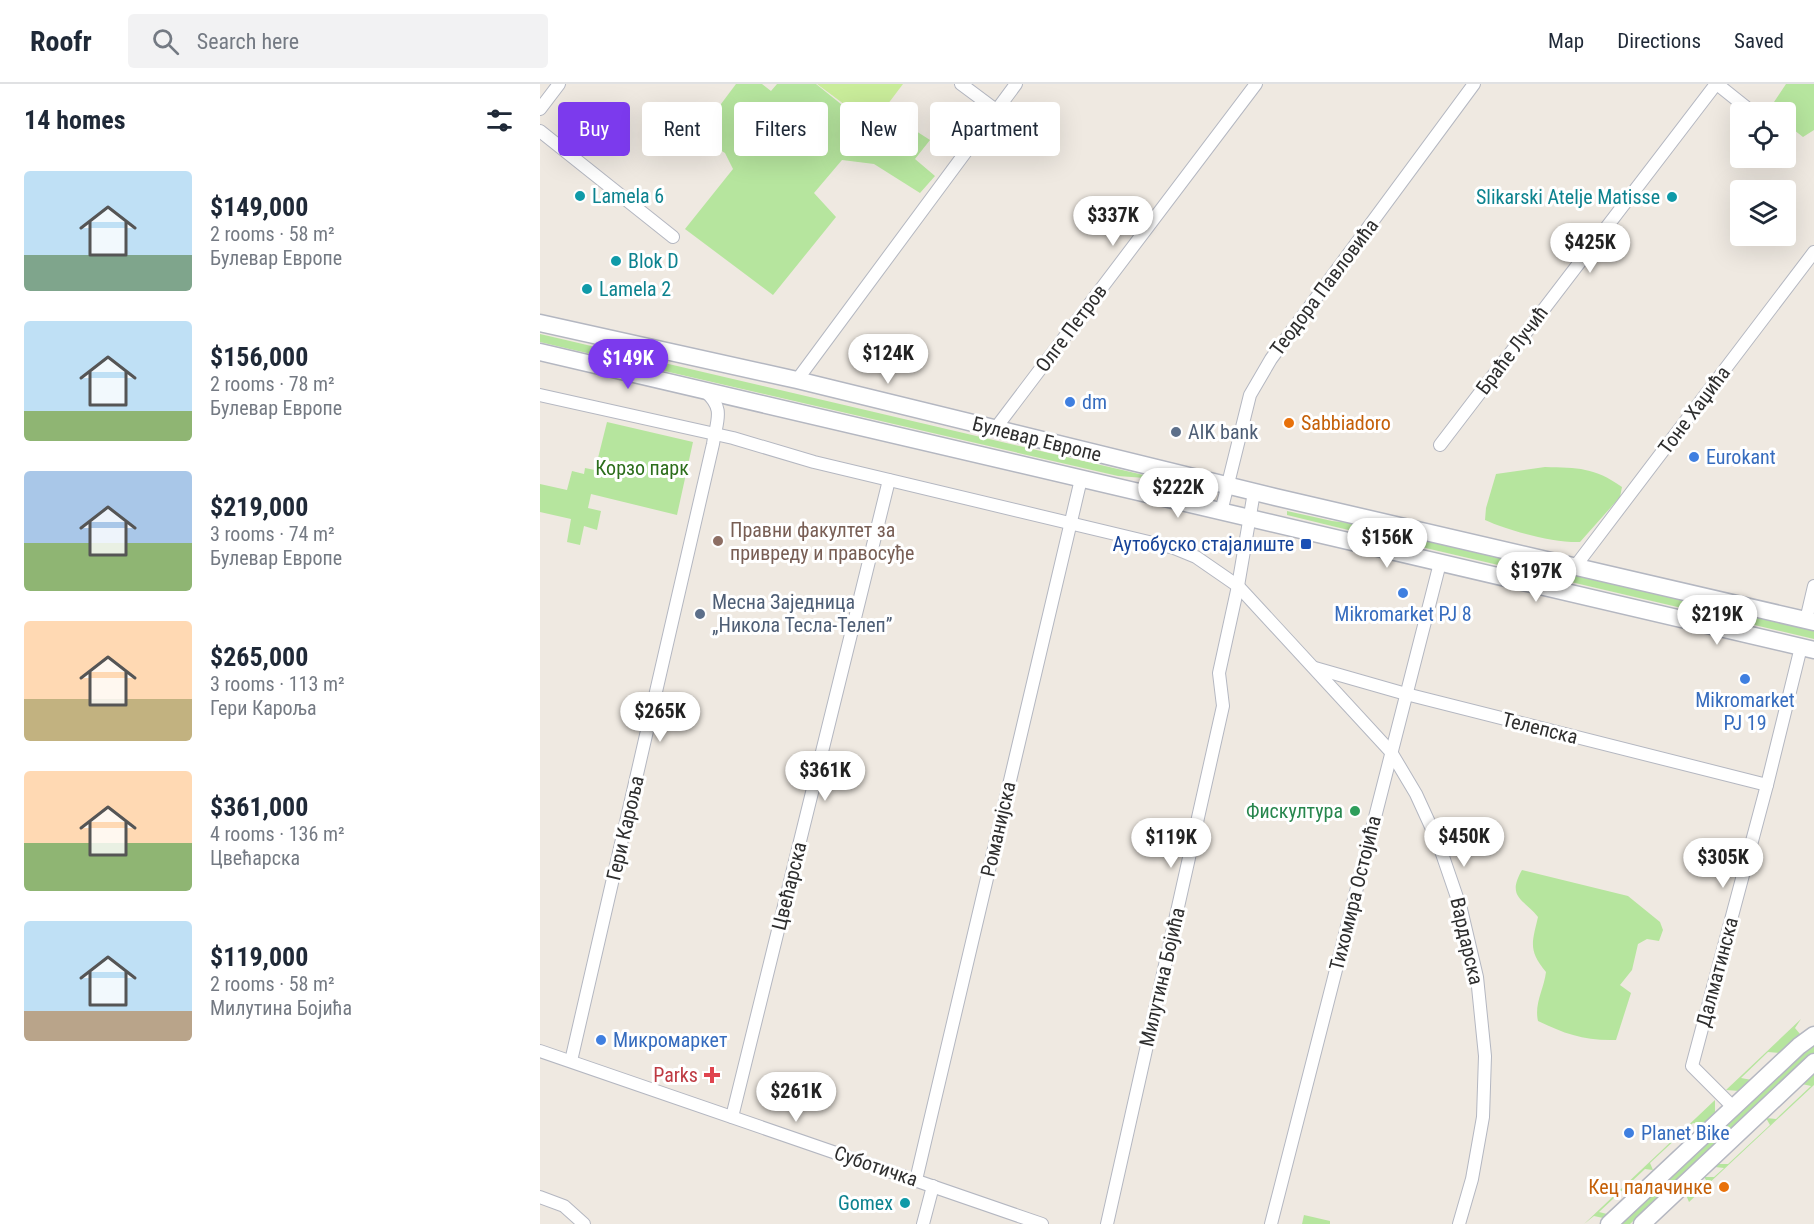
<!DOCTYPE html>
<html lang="en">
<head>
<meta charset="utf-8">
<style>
  :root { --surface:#fff; --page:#f2f2f3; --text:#1f2937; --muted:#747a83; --line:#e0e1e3; --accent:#7c3aed }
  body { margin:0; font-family:"Roboto Condensed",sans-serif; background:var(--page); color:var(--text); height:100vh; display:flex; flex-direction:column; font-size:22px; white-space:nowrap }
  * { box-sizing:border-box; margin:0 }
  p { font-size:20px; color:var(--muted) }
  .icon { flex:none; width:33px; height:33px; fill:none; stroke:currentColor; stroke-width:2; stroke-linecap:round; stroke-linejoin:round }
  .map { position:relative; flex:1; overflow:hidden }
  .sheet { display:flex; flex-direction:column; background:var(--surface); width:540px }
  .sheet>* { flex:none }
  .hud { position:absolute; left:18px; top:18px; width:570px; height:54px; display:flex; gap:12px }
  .controls { position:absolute; left:1190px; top:18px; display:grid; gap:12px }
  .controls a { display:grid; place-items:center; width:66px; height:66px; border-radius:6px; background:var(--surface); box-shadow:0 6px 24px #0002; font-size:30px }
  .price { position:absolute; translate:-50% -51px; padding:0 14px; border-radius:21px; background:#fff; color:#222; font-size:20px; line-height:39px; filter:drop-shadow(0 2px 3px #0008) }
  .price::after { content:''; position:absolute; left:50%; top:36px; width:18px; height:14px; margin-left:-9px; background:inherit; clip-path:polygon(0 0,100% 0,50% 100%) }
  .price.on { background:var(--accent); color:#fff }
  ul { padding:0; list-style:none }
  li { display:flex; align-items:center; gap:18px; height:150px; padding:0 24px }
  li span { display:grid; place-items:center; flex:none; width:168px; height:120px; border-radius:6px; color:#555 }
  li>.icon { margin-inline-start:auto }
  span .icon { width:72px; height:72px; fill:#fffc; stroke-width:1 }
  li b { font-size:26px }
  h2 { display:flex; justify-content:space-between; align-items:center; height:72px; padding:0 24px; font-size:26px }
  .tag { padding:0 21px; border-radius:6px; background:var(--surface); box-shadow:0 6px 24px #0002; font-size:21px; line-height:54px }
  .tag.on { background:var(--accent); color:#fff }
  header { display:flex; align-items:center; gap:36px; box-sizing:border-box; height:84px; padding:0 30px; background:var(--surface); border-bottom:2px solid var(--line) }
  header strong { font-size:28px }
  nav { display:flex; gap:33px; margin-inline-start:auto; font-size:21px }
  .search { width:420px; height:54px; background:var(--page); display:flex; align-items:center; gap:15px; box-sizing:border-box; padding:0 21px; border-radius:6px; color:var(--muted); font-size:22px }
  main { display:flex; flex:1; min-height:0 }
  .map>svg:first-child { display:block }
  .green { fill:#b6e59e }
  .pitch { fill:#c9ec9a }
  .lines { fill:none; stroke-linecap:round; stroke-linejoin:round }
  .street-casing { stroke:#b4b7c1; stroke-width:14 }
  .secondary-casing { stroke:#b4b7c1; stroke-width:19 }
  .street { stroke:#fff; stroke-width:12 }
  .secondary { stroke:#fff; stroke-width:16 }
  .culture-dot { fill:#0f9aa8; stroke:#fff; stroke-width:2 }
  .shop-dot { fill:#3f7fe0; stroke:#fff; stroke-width:2 }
  .food-dot { fill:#e8710a; stroke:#fff; stroke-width:2 }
  .service-dot { fill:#5c6f8a; stroke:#fff; stroke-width:2 }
  .education-dot { fill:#8d6e63; stroke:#fff; stroke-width:2 }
  .transit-dot { fill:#1a4fb4; stroke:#fff; stroke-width:2 }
  .leisure-dot { fill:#2e9e5b; stroke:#fff; stroke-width:2 }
  .health-dot { fill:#e0444e; stroke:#fff; stroke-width:2 }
  .labels { text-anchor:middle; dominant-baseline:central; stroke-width:6; stroke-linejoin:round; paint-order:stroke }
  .culture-label { font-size:20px; fill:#0d838f; stroke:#fff; text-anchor:start }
  .street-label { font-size:20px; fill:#2e2e2e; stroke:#fff }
  .shop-label { font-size:20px; fill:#366cbe; stroke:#fff; text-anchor:start }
  .food-label { font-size:20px; fill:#c56008; stroke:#fff; text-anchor:start }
  .service-label { font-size:20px; fill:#4e5e75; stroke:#fff; text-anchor:start }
  .park-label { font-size:20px; fill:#2c6e1b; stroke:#fff }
  .education-label { font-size:20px; fill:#785e54; stroke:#fff; text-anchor:start }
  .transit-label { font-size:20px; fill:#164399; stroke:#fff; text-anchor:end }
  .leisure-label { font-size:20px; fill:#27864d; stroke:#fff; text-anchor:end }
  .health-label { font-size:20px; fill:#be3a42; stroke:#fff; text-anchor:end }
</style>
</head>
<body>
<header>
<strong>Roofr</strong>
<div class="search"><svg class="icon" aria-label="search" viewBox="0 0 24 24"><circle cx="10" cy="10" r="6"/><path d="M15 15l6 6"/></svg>Search here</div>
<nav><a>Map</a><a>Directions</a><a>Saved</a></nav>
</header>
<main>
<section class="sheet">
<h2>14 homes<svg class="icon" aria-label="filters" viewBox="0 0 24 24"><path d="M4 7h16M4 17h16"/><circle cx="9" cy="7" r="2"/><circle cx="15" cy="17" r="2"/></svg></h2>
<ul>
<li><span style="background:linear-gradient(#bfe0f5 70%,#7fa58c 0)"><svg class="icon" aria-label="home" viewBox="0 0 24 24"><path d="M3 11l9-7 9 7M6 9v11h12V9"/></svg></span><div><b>$149,000</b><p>2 rooms · 58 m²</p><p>Булевар Европе</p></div></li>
<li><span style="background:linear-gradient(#bfe0f5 75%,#8fb573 0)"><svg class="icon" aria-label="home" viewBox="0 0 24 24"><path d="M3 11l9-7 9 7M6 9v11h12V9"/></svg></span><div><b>$156,000</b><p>2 rooms · 78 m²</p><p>Булевар Европе</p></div></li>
<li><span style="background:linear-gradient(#a9c7e8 60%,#8fb573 0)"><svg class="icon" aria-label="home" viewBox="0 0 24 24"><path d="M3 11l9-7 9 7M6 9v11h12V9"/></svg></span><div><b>$219,000</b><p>3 rooms · 74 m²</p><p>Булевар Европе</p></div></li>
<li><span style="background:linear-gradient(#ffd9b3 65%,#c2b280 0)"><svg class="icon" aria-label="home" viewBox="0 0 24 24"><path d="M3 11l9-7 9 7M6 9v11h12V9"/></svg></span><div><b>$265,000</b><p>3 rooms · 113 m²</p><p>Гери Кароља</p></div></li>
<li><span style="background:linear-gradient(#ffd9b3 60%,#8fb573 0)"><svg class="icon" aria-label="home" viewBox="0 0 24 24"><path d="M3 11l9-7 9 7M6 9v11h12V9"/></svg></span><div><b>$361,000</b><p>4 rooms · 136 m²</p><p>Цвећарска</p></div></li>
<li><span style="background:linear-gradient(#bfe0f5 75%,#b9a48a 0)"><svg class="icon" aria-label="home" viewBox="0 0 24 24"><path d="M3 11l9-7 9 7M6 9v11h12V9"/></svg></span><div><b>$119,000</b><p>2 rooms · 58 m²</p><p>Милутина Бојића</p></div></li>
</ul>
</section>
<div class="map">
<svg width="1274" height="1140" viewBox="0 0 1274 1140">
  <rect width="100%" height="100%" fill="#efe9e1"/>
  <g class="green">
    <path d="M196,0h26l9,7 6,-7h39l56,45 19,-14 39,25 -15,19 20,17 -15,17 -46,-29 -32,-4 -28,33 22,24 -63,78 -88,-66 48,-60 -8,-16 -28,-17z"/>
    <path d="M1246,0h28v46l-11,7 -18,-14v-11h-15l-2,-1z"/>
    <path d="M0,250l655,153 -1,3 -49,-12 -27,-2 -557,-129 -21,-5z"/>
    <path d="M67,338l86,20 -16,73 -86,-21 -3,14 13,3 -4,19 -13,-4 -4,19 -13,-3 4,-23 -31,-7v-28l27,6 5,-19 12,3 1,-6 10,2z"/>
    <path d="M1005,383c33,1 49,0 77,20l-2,10 -40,45c-26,1 -71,-11 -95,-22l1,-12 10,-34z"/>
    <path d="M747,427l45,10 27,3 455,107v8l-478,-112 -49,-12z"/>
    <path d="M982,786l106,26 32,26 3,8 -4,11 -12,-2 -9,5 -6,26 -12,15 11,8 -15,47c-31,1 -51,-6 -78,-19 -4,-17 6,-32 8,-49 -18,-22 -14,-29 -8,-55 -14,-18 -32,-19 -16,-47z"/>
    <path d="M1261,935l-6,9 5,6 -20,19 -12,-1 -27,26 11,2 -12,11 -14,-1z"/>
    <path d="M1274,958v15l-38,30 -146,137h-13z"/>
    <path d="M1274,989v12l-125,117 -3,-7 2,-4 11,1 9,-9 -4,-6h10l10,-9 -9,-1 3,-3h10l42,-39 -4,-7 10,1 35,-33 -9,-2z"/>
    <path d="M1175,1016v13l-13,12 -9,-2 -43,40 3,7 -8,-1 -46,43 8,2 -4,4 -9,-2 -10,8z"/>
    <path d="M764,1131l26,6v3h-28z"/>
  </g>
  <path class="pitch" d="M277,0h86l-31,41z"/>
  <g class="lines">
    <defs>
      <g id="street">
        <path d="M421,0l35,26"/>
        <path d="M1177,0l35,28"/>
        <path d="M0,25l19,-25"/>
        <path d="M0,47l133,106"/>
        <path d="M257,296l219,-296"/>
        <path d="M0,311l193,43 81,24 360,86 22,9 42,29 153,166 25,42 22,48 23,67 16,68 8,79 -2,61 -11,62 -13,45"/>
        <path d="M455,345l261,-345"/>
        <path d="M900,361l276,-361"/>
        <path d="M681,428l29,-117 21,-36 203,-275"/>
        <path d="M1034,484l240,-316"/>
        <path d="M1266,536l8,-34"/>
        <path d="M775,584l91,26 361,91"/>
        <path d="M0,967l502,173"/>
        <path d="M31,977l142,-617c4,-25 12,-35 -8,-53"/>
        <path d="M1194,1024l-42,-42 75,-281 34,-138"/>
        <path d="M192,1033l157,-637"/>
        <path d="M376,1096l165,-701"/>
        <path d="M0,1113l24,9 20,18"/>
        <path d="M383,1140l10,-38"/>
        <path d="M567,1140l116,-518 -4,-33 19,-87 16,-94"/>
        <path d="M731,1140l169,-661"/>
      </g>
      <g id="secondary">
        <path d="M0,239l257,57 478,117 539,125"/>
        <path d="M0,268l1274,298"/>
        <path d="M1069,1140l190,-178 15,-11"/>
        <path d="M1102,1140l172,-162"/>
      </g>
    </defs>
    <use href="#street" class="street-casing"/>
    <use href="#secondary" class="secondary-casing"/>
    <use href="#street" class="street"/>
    <use href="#secondary" class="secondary"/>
  </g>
  <g class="culture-dot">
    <circle cx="40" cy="112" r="6"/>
    <circle cx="1132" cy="113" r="6"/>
    <circle cx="76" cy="177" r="6"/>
    <circle cx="47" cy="205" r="6"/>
    <circle cx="365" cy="1119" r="6"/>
  </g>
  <g class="shop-dot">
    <circle cx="530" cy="318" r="6"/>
    <circle cx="1154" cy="373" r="6"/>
    <circle cx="863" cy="509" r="6"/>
    <circle cx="1205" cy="595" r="6"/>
    <circle cx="61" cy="956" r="6"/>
    <circle cx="1089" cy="1049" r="6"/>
  </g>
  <g class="food-dot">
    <circle cx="749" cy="339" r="6"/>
    <circle cx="1184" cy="1103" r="6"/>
  </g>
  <g class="service-dot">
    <circle cx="636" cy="348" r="6"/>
    <circle cx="160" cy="530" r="6"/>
  </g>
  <circle class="education-dot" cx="178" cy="457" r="6"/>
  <rect class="transit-dot" x="760" y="454" width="12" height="12" rx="3"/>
  <circle class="leisure-dot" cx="815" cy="727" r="6"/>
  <path class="health-dot" d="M169 982h6v6h6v6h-6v6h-6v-6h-6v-6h6z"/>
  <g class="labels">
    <g class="culture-label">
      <text x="52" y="112">Lamela 6</text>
      <text x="1120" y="113" text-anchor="end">Slikarski Atelje Matisse</text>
      <text x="88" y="177">Blok D</text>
      <text x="59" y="205">Lamela 2</text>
      <text x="353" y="1119" text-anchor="end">Gomex</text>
    </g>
    <g class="street-label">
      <text transform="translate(784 203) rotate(-53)">Теодора Павловића</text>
      <text transform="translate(531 244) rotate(-53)">Олге Петров</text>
      <text transform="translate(972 266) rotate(-53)">Браће Лучић</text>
      <text transform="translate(1154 326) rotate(-53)">Тоне Хаџића</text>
      <text transform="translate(497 355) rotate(14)">Булевар Европе</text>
      <text transform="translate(1000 644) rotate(14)">Телепска</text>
      <text transform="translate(85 744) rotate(-77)">Гери Кароља</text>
      <text transform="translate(458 745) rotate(-77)">Романијска</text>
      <text transform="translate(249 802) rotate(-76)">Цвећарска</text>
      <text transform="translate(815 809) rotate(-76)">Тихомира Остојића</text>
      <text transform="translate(927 857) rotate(77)">Вардарска</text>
      <text transform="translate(1177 888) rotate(-75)">Далматинска</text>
      <text transform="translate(622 893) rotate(-77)">Милутина Бојића</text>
      <text transform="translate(336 1082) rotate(19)">Суботичка</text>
    </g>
    <g class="shop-label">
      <text x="542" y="318">dm</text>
      <text x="1166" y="373">Eurokant</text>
      <text x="863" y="530" text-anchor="middle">Mikromarket PJ 8</text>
      <text x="1205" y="616" text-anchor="middle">Mikromarket<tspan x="1205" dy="23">PJ 19</tspan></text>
      <text x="73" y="956">Микромаркет</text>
      <text x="1101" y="1049">Planet Bike</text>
    </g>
    <g class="food-label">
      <text x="761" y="339">Sabbiadoro</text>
      <text x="1172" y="1103" text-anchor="end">Кец палачинке</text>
    </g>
    <g class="service-label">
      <text x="648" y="348">AIK bank</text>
      <text x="172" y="518">Месна Заједница<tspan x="172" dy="23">„Никола Тесла-Телеп”</tspan></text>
    </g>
    <g class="park-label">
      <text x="102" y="384">Корзо парк</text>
    </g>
    <g class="education-label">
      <text x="190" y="446">Правни факултет за<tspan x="190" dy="23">привреду и правосуђе</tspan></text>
    </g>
    <g class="transit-label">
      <text x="754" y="460">Аутобуско стајалиште</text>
    </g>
    <g class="leisure-label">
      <text x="803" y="727">Фискултура</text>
    </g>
    <g class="health-label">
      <text x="158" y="991">Parks</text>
    </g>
  </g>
</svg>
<div class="controls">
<a><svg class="icon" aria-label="locate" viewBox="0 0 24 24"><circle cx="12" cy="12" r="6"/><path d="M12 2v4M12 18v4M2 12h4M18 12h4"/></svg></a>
<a><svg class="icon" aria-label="layers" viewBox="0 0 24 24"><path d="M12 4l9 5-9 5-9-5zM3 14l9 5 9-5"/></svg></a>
</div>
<b class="price" style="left:573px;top:163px">$337K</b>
<b class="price" style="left:1050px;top:190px">$425K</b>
<b class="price" style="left:348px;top:301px">$124K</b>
<b class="price on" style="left:88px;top:306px">$149K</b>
<b class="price" style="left:638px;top:435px">$222K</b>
<b class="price" style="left:847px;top:485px">$156K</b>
<b class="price" style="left:996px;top:519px">$197K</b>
<b class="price" style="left:1177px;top:562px">$219K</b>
<b class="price" style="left:120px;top:659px">$265K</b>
<b class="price" style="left:285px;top:718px">$361K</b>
<b class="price" style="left:924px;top:784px">$450K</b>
<b class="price" style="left:631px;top:785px">$119K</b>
<b class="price" style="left:1183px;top:805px">$305K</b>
<b class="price" style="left:256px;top:1039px">$261K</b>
<div class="hud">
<a class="tag on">Buy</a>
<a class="tag">Rent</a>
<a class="tag">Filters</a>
<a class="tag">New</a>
<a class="tag">Apartment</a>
</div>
</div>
</main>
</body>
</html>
